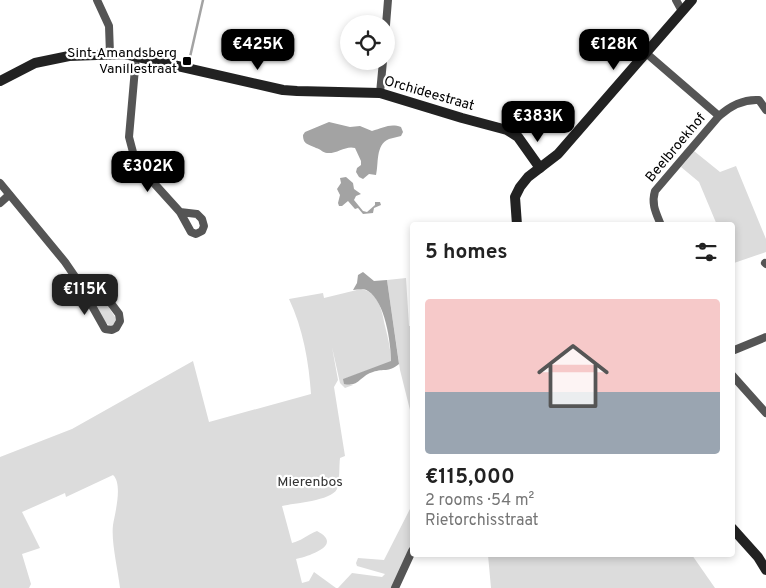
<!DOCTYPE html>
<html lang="en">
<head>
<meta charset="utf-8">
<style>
  :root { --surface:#fff; --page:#f6f6f6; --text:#222; --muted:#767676; --line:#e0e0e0; --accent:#000 }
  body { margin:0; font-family:Overpass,sans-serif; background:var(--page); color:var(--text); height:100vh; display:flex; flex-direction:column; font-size:19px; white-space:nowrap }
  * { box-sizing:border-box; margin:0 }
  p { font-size:16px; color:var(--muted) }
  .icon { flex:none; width:28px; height:28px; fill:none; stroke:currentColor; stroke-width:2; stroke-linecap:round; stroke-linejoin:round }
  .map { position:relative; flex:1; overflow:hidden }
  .sheet { position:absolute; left:410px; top:222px; width:325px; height:335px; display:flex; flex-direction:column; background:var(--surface); border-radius:5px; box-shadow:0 2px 8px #0003 }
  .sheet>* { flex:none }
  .controls { position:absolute; left:340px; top:15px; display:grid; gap:10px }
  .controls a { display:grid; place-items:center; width:55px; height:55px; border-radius:50%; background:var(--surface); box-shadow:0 2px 8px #0003; font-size:25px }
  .price { position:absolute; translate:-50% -42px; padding:0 11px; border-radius:10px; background:var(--accent); color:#fff; font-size:16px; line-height:32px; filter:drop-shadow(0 1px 2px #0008) }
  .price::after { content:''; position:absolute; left:50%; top:30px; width:15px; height:11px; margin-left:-8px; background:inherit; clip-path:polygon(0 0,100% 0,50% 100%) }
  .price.selected { background:#222; color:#fff }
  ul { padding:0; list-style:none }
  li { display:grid; align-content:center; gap:10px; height:265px; padding:0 15px }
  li+li { border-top:1px solid var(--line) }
  li span { display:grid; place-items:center; height:155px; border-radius:5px; color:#555 }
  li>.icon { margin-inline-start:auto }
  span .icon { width:90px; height:90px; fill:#fffc; stroke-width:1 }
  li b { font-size:21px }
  h2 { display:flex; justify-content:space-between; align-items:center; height:60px; padding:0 15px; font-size:21px }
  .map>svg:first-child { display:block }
  .green { fill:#dcdcdc }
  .water { fill:#a3a3a3 }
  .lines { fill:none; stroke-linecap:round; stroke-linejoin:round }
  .stream { stroke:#a3a3a3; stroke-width:2.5 }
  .street { stroke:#555; stroke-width:8 }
  .secondary { stroke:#222; stroke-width:10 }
  .poi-dot { fill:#000; stroke:#fff; stroke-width:2 }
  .labels { text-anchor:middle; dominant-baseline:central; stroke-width:4.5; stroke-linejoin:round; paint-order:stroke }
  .poi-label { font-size:14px; fill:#000; stroke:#fff; text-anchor:end }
  .street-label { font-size:14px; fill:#000; stroke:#fff }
  .park-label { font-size:14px; fill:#333; stroke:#fff }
</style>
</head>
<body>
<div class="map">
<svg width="766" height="588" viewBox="0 0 766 588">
  <rect width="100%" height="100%" fill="#fff"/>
  <g class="green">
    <path d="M694,151l26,21 16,-6 30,73v13l-32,11 -2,-38h-15l-18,-43 -18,-15z"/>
    <path d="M406,278l3,48h3v92l-12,-48 -13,-90z"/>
    <path d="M361,289c18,3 21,22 24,37 3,12 6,24 6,36l-47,17 4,6h5l-8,3 -5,-5 -8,-36 6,33 -4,7 11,69 -5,2c-1,8 0,23 -3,31 -6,12 -43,14 -55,17l10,37c9,-2 15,-8 25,-12 27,14 -8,25 -21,28l6,24 7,-2 5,-9 22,16h-216c-2,-18 -9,-46 -7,-63 2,-12 10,-41 0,-50l-47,22 -1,-4 -43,19 18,36 -18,6 9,30 -2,4h-29v-131l72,-28 121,-68 16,61 102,-28c-2,-31 -8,-66 -22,-95l34,-6 1,5z"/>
    <path d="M97,297h5l13,20 1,5 -4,4c-9,-2 -15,-17 -18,-25z"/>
    <path d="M412,505v38l-20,45h-54l14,-15 30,4 3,-3 -28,-8 -1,-3 2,-5 26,2z"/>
    <path d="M488,555h204l23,33h-224z"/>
  </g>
  <g class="water">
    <path d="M329,122l21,5 10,-1 12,5c11,-3 18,-8 29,-4l2,5 -2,4c-4,1 -8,2 -12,3 -14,6 -10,25 -13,36l-7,-1 -6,5 -4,-2 -3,-5 1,-4 4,-3v-4l-6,-13c-9,-3 -18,6 -28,5 -4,0 -6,-4 -11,-5 -7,-4 -13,-3 -13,-13l2,-3z"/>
    <path d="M346,177l7,6 1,6 7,5 -5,2 -2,4 9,11 4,1 8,-7v-3h5l1,3 -7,3 -1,5 -10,1 -5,-6 -3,1 -7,-8 -6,5h-3l-1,-3 2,-8 -3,-6 4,-6 -1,-5z"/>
    <path d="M363,272l11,9 13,-1 12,84c-11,9 -15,4 -26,8 -12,3 -15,16 -29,12l-1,-5 48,-18c0,-18 -6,-60 -23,-70 -5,-3 -10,-1 -15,-1l4,-7 1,-8z"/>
  </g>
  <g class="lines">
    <path class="stream" d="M190,57l13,-57"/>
    <g class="street">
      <path d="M97,0l12,26 1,28"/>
      <path d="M676,0l6,11"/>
      <path d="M386,25l2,-25"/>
      <path d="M646,53l73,63c11,-10 24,-17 40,-16l7,10"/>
      <path d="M136,57l-7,80 5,19 18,25 28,31 11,20 5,2 6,-3 2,-5 -2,-7 -5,-5 -17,-2"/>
      <path d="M380,93l3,-32"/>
      <path d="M0,183l65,79 13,19 27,48 7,1 4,-2 4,-7 -1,-7 -18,-24 -23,-9"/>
      <path d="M0,203l9,-8"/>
      <path d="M661,225c-5,-12 -10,-21 -6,-34l64,-75"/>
      <path d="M765,263l1,1"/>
      <path d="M732,351l34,-14"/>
      <path d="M732,375l34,38"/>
      <path d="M395,588l17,-37"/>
    </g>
    <g class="secondary">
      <path d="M0,81l35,-18 34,-7 56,-2 158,36 14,1 83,2 82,25 45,12 11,7 22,31"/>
      <path d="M517,225l-2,-28 5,-10 8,-10 30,-23 134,-154"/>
      <path d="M732,528l26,29 8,13"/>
    </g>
  </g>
  <rect class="poi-dot" x="182" y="56" width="10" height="10" rx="2.5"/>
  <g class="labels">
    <g class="poi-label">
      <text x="177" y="53">Sint-Amandsberg<tspan x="177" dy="16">Vanillestraat</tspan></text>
    </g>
    <g class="street-label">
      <text transform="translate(429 94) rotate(16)">Orchideestraat</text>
      <text transform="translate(676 148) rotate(-50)">Beelbroekhof</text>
    </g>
    <g class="park-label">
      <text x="310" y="482">Mierenbos</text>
    </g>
  </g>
</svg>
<div class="controls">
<a><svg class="icon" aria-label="locate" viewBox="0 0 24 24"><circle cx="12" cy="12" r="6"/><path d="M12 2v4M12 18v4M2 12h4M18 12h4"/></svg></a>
</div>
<b class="price" style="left:258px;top:71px">€425K</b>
<b class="price" style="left:614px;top:71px">€128K</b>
<b class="price" style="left:538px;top:143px">€383K</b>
<b class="price" style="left:148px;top:193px">€302K</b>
<b class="price selected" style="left:85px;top:316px">€115K</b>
<section class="sheet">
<h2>5 homes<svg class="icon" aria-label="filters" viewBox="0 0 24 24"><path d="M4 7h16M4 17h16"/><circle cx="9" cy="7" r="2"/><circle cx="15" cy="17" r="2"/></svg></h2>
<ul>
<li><span style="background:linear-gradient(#f6c9c9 60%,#9aa5b1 0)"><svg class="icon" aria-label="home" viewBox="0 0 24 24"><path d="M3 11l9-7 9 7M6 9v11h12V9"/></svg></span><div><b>€115,000</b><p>2 rooms · 54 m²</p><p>Rietorchisstraat</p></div></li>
</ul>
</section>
</div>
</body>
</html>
